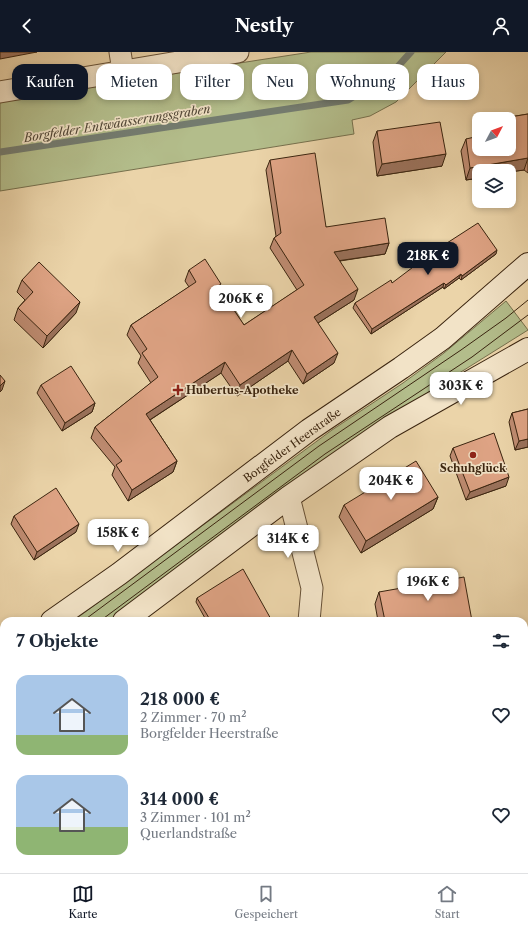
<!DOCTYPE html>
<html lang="de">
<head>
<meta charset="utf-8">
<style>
  :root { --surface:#fff; --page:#f2f2f3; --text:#1f2937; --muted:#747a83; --line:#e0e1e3; --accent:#111827 }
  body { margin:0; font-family:"Libre Caslon Text",serif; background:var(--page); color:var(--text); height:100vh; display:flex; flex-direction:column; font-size:15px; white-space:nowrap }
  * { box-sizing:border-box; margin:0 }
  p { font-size:13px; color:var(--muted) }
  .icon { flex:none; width:22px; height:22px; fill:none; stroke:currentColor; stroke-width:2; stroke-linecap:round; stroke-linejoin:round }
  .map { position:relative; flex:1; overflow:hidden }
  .drawer { position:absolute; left:0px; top:565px; width:528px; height:256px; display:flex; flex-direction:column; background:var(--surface); border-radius:12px 12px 0 0; box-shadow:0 2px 6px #0003 }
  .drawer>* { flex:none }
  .top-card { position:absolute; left:12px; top:12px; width:504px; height:36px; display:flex; gap:8px }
  .needle { width:26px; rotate:49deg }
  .controls { position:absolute; left:472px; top:60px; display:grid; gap:8px }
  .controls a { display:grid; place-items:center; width:44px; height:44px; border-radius:8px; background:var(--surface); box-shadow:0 2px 6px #0003; font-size:20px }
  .price { position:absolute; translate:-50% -34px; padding:0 9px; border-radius:8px; background:#fff; color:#222; font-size:13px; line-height:26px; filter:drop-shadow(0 1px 2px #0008) }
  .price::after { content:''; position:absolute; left:50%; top:24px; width:12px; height:9px; margin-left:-6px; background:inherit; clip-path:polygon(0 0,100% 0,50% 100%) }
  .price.current { background:var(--accent); color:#fff }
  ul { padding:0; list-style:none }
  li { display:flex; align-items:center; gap:12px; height:100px; padding:0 16px }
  li span { display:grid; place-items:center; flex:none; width:112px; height:80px; border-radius:12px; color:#555 }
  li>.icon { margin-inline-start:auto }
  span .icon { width:48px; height:48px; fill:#fffc; stroke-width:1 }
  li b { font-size:17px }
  h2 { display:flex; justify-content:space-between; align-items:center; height:48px; padding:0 16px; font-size:17px }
  .pill { padding:0 14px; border-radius:12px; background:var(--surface); box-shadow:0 2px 6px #0003; font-size:14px; line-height:36px }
  .pill.current { background:var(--accent); color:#fff }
  header { display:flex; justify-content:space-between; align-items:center; height:52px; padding:0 16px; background:var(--accent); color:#fff; font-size:18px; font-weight:700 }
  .menu { display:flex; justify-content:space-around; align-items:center; height:56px; border-top:1px solid var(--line); background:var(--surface); font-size:11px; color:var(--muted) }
  .menu a { display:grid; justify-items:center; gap:2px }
  .menu .current { color:var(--accent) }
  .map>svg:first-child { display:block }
  .green { fill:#b3bd8b; stroke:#76704d }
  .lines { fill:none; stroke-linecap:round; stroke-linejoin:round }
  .stream { stroke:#747c70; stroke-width:7 }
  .street-casing { stroke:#665036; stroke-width:23 }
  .secondary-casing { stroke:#3a240f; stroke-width:24 }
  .street { stroke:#f2e3c7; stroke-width:21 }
  .secondary { stroke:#f2e3c7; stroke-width:22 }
  .tram { stroke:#3a240f; stroke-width:1 }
  .wall { fill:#bf8c72; stroke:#3a240f }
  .shaded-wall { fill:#9b725c; stroke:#3a240f }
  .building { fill:#dea384; stroke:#3a240f }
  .poi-dot { fill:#8f2418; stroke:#f2e3c7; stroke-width:1.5 }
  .labels { text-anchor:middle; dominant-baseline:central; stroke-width:3.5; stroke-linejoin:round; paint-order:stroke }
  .poi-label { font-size:11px; font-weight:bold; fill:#3a240f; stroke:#f2e3c7; text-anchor:start }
  .street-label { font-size:11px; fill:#3a240f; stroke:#f2e3c7 }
  .water-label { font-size:12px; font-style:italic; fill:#524838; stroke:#f2e3c7 }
</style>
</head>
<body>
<header><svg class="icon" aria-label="back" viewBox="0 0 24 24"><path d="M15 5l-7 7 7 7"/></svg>Nestly<svg class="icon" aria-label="person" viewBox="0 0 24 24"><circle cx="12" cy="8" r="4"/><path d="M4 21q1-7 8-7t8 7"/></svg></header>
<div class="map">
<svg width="528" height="821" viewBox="0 0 528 821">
  <rect width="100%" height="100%" fill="#ebd4a9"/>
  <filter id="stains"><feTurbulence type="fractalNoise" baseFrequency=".005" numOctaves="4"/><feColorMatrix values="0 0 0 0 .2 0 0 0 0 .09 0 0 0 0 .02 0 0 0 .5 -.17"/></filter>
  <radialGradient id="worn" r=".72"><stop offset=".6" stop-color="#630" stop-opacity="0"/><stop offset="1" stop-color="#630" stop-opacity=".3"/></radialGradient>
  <g class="green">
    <path d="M311,0h135l-50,50 -26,14 -18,4 2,14 -354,57v-91z"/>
    <path d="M506,249l22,29 -131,82 -286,209h-38l259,-191 71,-47 41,-30z"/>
  </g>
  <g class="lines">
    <path class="stream" d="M0,100l348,-52 44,-27 19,-21"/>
    <defs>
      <g id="street">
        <path d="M120,0l3,19"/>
        <path d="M0,40l238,-40"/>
        <path d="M289,445l23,91 -3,33"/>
        <path d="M252,821l1,-4"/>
      </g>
      <g id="secondary">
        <path d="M52,569l67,-47 190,-144 92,-62 42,-30 85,-74"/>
        <path d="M124,569l165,-124 101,-70 138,-78"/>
        <path d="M0,602l4,-3"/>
        <path d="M0,662l4,-3"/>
      </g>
    </defs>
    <use href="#street" class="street-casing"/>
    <use href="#secondary" class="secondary-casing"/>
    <use href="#street" class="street"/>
    <use href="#secondary" class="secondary"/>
    <g class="tram">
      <path d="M83,569l236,-175 142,-96 45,-32 22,-18"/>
      <path d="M100,569l225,-167 147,-97 56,-42"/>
      <path d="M0,633l4,-3"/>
      <path d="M0,646l4,-3"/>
    </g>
  </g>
  <g class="wall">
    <path d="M528,62v59l-4,-3 -15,2v-1h-30v7l-13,2 -5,-29 5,-12 43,10v-30l1,-2z"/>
    <path d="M377,79l65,35 -65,10 -4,-34z"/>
    <path d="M270,108l56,67 63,16 -4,11 -45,7 14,39 -36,23 16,40 -31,21 -15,-23 -51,35 -16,-23 -71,47 27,41 -4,11 -45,29 -16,-26 3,-8 -24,-29 4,-11 56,-44 -13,-20 3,-7 -14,-21 4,-10 58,-38 -4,-6 4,-11 30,19 25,36 53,-35 -27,-42 4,-10 2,-2 -10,-66z"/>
    <path d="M496,202l-35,26 -2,-2 -15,11 -1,-2 -72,47 -18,-26 2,-5 37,-20z"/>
    <path d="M22,228l54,33 -33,35 -29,-28 4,-12 7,-8 -8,-8z"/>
    <path d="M41,333l54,18 -3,9 -30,19 -25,-38z"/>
    <path d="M528,357v38l-13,3 -6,-28 3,-9z"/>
    <path d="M453,396l53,38 -40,14 -16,-44z"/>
    <path d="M438,445l-5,12 -72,44 -22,-36 5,-12z"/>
    <path d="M14,464l62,16 -42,28 -23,-36z"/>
    <path d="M379,540l93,29h-94l-3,-17z"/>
    <path d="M197,546l75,23 -66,-1 -10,-18z"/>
    <path d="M4,701v110l-4,-6v-101z"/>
    <path d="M524,775l4,46h-7l-1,-4h4z"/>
    <path d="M8,817h184l-24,4h-159z"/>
  </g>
  <g class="shaded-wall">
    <path d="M0,0h37l-37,7z"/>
    <path d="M446,102l-4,12 -65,10 5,-12z"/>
    <path d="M528,106l-4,12 -15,2v-1h-30v7l-13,2 4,-12z"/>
    <path d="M389,191l-4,11 -55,8 4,-10z"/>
    <path d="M497,198l-1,4 -35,26 1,-4z"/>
    <path d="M461,222l-2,4 -15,11 2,-4z"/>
    <path d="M444,231l-1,4 -72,47 1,-5z"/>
    <path d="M358,237l-4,11 -44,28 4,-11z"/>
    <path d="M80,250l-4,11 -33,35 4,-12z"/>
    <path d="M292,298l-4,11 -51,35 3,-11z"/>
    <path d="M338,301l-4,10 -31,21 4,-10z"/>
    <path d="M225,310l-4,11 -79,52 4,-11z"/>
    <path d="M5,329l-3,9 -2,2v-6z"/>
    <path d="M95,351l-3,9 -30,19 3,-8z"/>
    <path d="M528,387v8l-13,3 4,-9z"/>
    <path d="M177,409l-4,11 -45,29 4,-11z"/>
    <path d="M509,425l-3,9 -40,14 4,-8z"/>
    <path d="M438,445l-5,12 -72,44 5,-12z"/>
    <path d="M79,472l-3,8 -42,28 3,-8z"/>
    <path d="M528,625v10h-4v-9z"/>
    <path d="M528,733v8l-4,1v-8z"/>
    <path d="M167,817h25l-24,4h-25z"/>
  </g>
  <g class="building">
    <path d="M528,62v44l-58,10 -4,-29 13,-3v13h30v-18h3l-2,-14z"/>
    <path d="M440,70l6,32 -64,10 -5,-33z"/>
    <path d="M315,101l11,74 59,-9 4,25 -55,9 24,37 -44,28 24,36 -31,21 -15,-24 -52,35 -15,-23 -79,52 31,47 -45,29 -16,-25 6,-4 -27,-34 63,-50 -16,-24 5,-4 -16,-24 65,-43 -7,-12 16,-11 16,25 -3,2 26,39 60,-40 -30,-47 7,-5 -11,-73z"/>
    <path d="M478,171l19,27 -35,26 -1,-2 -15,11 -2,-2 -72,46 -17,-26 36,-23 1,3 41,-31z"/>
    <path d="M39,210l41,40 -33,34 -29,-28 15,-16 -11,-12z"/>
    <path d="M71,314l24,37 -30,20 -24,-38z"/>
    <path d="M0,323l5,6 -5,5z"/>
    <path d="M528,357v30l-9,2 -7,-28z"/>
    <path d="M494,381l15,44 -39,15 -17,-44z"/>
    <path d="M416,409l22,36 -72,44 -22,-36z"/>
    <path d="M56,436l23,36 -42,28 -23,-36z"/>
    <path d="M243,517l29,52h-68l5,-3 -12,-20z"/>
    <path d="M464,525l8,44h-87l-6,-29z"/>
    <path d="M528,579v46l-4,1v-46z"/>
    <path d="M524,678h4v55l-4,1z"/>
    <path d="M4,701v103l-4,-6v-94z"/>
    <path d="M524,775h4v46h-2l-2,-12z"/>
    <path d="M11,817h156l-24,4h-132z"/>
    <path d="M314,817h41l-1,4h-41z"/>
  </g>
  <g class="poi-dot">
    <path d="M176 332h4v4h4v4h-4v4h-4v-4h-4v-4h4z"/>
    <circle cx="473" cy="403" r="4"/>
  </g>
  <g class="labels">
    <g class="poi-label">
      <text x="186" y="338">Hubertus-Apotheke</text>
      <text x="473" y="416" text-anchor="middle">Schuhglück</text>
    </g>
    <g class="street-label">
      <text transform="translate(292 393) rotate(-36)">Borgfelder Heerstraße</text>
    </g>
    <g class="water-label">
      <text transform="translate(117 71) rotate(-9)">Borgfelder Entwäasserungsgraben</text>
    </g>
  </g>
  <rect width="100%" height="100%" filter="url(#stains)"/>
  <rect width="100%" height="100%" fill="url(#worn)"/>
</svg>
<div class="controls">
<a><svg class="needle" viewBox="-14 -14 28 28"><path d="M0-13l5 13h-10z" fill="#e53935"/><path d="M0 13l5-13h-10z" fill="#747a83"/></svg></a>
<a><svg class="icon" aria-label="layers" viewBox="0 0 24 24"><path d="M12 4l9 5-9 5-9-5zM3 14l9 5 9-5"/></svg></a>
</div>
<b class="price current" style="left:428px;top:224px">218K €</b>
<b class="price" style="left:241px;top:267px">206K €</b>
<b class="price" style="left:461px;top:354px">303K €</b>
<b class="price" style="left:391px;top:449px">204K €</b>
<b class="price" style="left:118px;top:501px">158K €</b>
<b class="price" style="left:288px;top:507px">314K €</b>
<b class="price" style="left:428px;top:550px">196K €</b>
<div class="top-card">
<a class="pill current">Kaufen</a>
<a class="pill">Mieten</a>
<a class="pill">Filter</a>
<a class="pill">Neu</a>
<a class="pill">Wohnung</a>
<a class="pill">Haus</a>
</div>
<section class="drawer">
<h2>7 Objekte<svg class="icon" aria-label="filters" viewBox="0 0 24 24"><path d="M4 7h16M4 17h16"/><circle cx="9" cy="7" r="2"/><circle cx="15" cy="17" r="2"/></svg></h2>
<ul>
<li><span style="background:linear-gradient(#a9c7e8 75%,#8fb573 0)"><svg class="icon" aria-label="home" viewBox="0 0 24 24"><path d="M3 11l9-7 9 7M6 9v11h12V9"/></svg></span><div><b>218 000 €</b><p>2 Zimmer · 70 m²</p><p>Borgfelder Heerstraße</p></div><svg class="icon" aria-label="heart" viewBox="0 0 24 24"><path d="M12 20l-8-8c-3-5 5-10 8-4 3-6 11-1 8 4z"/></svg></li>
<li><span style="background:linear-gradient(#a9c7e8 65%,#8fb573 0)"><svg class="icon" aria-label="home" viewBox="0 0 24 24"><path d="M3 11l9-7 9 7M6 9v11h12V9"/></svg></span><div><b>314 000 €</b><p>3 Zimmer · 101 m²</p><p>Querlandstraße</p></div><svg class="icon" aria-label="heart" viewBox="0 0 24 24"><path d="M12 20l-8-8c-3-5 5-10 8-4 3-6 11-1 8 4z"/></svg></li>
</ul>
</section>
</div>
<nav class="menu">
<a class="current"><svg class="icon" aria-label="map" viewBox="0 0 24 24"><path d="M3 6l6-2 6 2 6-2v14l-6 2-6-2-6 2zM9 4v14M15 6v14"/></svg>Karte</a>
<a><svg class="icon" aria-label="saved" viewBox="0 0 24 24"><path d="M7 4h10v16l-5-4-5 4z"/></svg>Gespeichert</a>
<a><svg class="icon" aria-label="home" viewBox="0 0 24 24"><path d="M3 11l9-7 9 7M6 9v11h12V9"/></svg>Start</a>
</nav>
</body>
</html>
